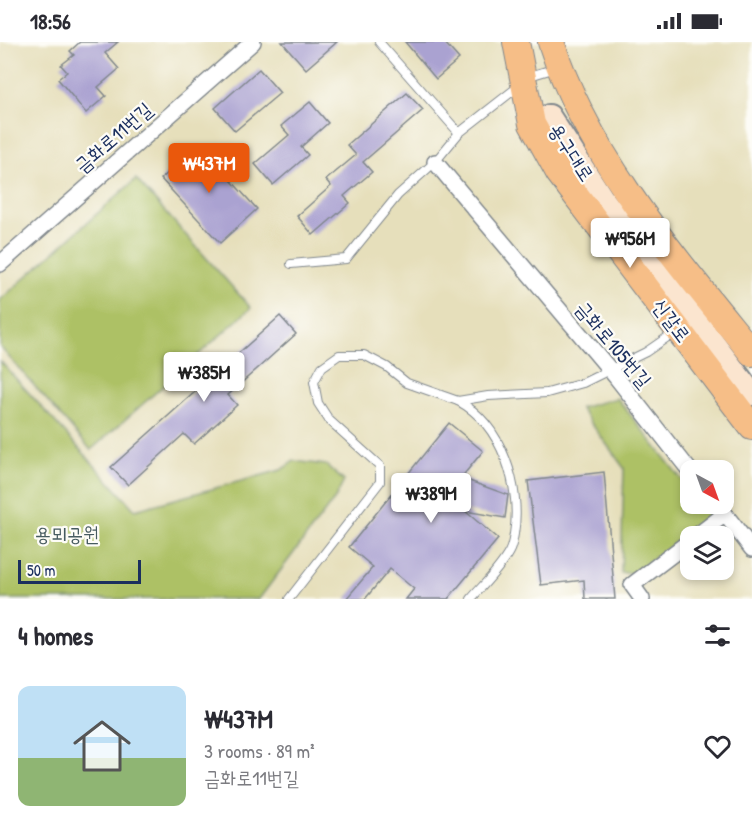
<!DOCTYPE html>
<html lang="en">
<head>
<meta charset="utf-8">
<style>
  :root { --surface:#fff; --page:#f7f7f7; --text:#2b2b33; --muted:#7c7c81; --accent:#ea580c }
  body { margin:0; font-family:"Patrick Hand","Poor Story",sans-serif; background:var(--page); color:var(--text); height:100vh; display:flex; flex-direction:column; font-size:22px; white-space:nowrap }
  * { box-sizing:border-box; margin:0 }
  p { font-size:20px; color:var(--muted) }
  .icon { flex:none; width:33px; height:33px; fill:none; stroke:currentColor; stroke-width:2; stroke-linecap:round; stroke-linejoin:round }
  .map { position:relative; height:557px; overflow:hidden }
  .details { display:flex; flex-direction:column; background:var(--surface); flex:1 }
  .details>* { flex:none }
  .needle { width:39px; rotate:139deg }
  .controls { position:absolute; left:680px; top:418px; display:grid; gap:12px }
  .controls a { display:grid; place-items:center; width:54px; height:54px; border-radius:12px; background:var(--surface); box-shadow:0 3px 9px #0003; font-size:30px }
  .scale { position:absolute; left:18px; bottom:15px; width:123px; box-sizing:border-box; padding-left:6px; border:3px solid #1b2f5e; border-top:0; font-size:16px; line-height:21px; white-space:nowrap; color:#1b2f5e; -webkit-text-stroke:4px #fdfcf7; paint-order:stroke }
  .price { position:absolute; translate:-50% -51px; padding:0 14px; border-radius:6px; background:#fff; color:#222; font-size:20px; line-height:39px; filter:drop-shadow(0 2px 3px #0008) }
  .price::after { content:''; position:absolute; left:50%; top:36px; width:18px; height:14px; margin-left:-9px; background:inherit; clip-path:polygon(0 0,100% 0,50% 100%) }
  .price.selected { background:var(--accent); color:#fff }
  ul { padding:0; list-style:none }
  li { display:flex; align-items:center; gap:18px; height:150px; padding:0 18px }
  li span { display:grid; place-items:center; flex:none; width:168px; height:120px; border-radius:12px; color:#555 }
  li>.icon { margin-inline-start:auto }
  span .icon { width:72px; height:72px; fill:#fffc; stroke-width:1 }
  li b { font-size:26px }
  h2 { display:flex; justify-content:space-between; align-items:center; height:72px; padding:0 18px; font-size:26px }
  .status { display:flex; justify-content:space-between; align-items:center; height:42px; padding:0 30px; background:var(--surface); direction:ltr }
  .status svg { height:16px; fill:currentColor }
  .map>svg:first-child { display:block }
  .green { fill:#adc165; stroke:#647862; stroke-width:1.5 }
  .building { fill:#aaa2d1 }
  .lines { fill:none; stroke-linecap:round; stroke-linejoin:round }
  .lane-casing { stroke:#80878c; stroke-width:10 }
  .street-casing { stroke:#80878c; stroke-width:18 }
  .secondary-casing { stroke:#80878c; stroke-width:26 }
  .primary-casing { stroke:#80878c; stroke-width:28 }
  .lane { stroke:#fff; stroke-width:8 }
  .street { stroke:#fff; stroke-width:15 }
  .secondary { stroke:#fbe5cf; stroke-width:22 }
  .primary { stroke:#f6be87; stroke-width:26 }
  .labels { text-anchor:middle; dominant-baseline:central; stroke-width:4.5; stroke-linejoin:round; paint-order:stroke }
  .street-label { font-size:20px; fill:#1b2f5e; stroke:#fdfcf7 }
  .park-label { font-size:20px; fill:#475b60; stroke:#fdfcf7 }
</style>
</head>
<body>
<div class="status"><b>18:56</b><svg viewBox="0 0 49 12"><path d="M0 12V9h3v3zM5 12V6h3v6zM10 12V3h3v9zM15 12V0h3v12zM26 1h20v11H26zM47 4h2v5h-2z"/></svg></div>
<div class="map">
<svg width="752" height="557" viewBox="0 0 752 557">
  <rect width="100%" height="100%" fill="#fdfcf7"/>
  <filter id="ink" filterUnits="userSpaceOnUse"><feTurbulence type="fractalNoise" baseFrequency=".0167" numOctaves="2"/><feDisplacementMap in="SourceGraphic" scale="12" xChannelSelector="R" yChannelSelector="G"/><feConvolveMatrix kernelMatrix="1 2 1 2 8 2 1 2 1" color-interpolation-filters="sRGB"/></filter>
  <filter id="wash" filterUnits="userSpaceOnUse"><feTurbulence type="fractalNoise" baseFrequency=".008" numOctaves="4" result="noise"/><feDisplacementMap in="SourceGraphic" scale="24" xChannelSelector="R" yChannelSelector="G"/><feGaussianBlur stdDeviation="1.35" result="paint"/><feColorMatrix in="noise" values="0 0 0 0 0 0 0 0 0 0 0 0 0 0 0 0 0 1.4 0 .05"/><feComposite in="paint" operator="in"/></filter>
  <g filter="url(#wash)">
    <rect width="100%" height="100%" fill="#e6dfbb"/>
    <g class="green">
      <path d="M136,137l115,129 -160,142 -91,-103v-47z"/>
      <path d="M0,319l135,149 146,-40 13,-9 32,4 18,16 -8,16 -77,102h-259z"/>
      <path d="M617,356l73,92v14h11l10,12 -76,57h-14l3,-105 -44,-60z"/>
    </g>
    <g id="blocks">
      <g class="building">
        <path d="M80,0h38l-13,11 14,16 -21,18 8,9 -20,17 -28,-34 9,-7 -6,-7 13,-10 -4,-4z"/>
        <path d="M282,0h55l-31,27z"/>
        <path d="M405,0h39l15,17 -23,20z"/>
        <path d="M259,27l21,24 -45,38 -20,-23z"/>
        <path d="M407,51l16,17 -60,52 9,10 -28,24 6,7 -37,32 -16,-19 34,-30 -5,-6 30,-25 -9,-10z"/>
        <path d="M310,60l18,21 -27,24 7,8 -35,30 -18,-21 34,-29 -8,-9z"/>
        <path d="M199,103l58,64 -37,34 -59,-64z"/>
        <path d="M280,274l16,18 -68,61 9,10 -43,39 -10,-10 -56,51 -17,-18z"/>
        <path d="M449,381l34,28 -22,27 47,17 -3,23 -40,-7 33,28 -50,60h-42l8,-10 -24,-20 -25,30h-19l27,-32 -24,-20z"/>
        <path d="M604,430l11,127h-30l-1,-19 -43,5 -13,-104z"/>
      </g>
    </g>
  </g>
  <g filter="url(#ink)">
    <use href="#blocks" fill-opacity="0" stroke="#80878c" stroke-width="1.5"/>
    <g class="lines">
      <defs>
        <g id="lane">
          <path d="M379,0l80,91"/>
          <path d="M528,37l5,-4 23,-7"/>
          <path d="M291,222l55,-5 52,-64 37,-33 24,-29 60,-47"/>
          <path d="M458,359c44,23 64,87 56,133 -1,6 -2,13 -5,18 -9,17 -25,32 -38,47"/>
          <path d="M289,557l91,-117v-16l-51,-46 -11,-17 -4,-21 8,-15 17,-12h25l23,12 20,16 51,18 30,-5 59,-3 36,-10 63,-31 29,-20"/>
        </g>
        <g id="street">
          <path d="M435,120l181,215 74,94"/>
          <path d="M0,222l253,-222"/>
          <path d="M725,472l27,35"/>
          <path d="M695,495l30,-23 -9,-10"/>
          <path d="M642,557l-10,-14 58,-44"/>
        </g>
        <path id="secondary" d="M549,74l53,82 150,196"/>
        <g id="primary">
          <path d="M516,0l16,82 27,49 193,254"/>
          <path d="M551,0c37,116 125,217 201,311"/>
        </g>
      </defs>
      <use href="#lane" class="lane-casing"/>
      <use href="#street" class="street-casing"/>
      <use href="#secondary" class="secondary-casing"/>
      <use href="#primary" class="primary-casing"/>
      <use href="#lane" class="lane"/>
      <use href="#street" class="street"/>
      <use href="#secondary" class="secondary"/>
      <use href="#primary" class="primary"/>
    </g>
  </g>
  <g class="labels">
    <g class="street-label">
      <text transform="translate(113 95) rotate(-41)">금화로11번길</text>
      <text transform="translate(572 110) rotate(57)">용구대로</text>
      <text transform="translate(672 278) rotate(53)">신갈로</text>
      <text transform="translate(614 302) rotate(50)">금화로105번길</text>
    </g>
    <g class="park-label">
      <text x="67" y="491">용뫼공원</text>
    </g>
  </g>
</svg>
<div class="controls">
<a><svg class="needle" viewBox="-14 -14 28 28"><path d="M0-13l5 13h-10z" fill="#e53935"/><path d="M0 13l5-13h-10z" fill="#7c7c81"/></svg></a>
<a><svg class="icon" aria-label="layers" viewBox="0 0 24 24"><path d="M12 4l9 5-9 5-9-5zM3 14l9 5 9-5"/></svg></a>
</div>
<div class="scale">50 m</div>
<b class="price selected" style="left:209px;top:152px">₩437M</b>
<b class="price" style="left:630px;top:227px">₩956M</b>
<b class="price" style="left:204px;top:361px">₩385M</b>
<b class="price" style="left:431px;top:482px">₩389M</b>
</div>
<section class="details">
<h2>4 homes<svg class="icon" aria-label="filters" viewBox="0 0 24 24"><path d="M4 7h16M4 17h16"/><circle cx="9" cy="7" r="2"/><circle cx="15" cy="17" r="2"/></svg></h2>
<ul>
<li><span style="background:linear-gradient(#bfe0f5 60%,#8fb573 0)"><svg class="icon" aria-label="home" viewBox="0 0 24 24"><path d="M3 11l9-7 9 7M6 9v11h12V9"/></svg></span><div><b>₩437M</b><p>3 rooms · 89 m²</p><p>금화로11번길</p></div><svg class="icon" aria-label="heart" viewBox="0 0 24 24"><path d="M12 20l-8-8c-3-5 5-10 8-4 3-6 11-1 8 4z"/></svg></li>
</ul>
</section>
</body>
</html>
